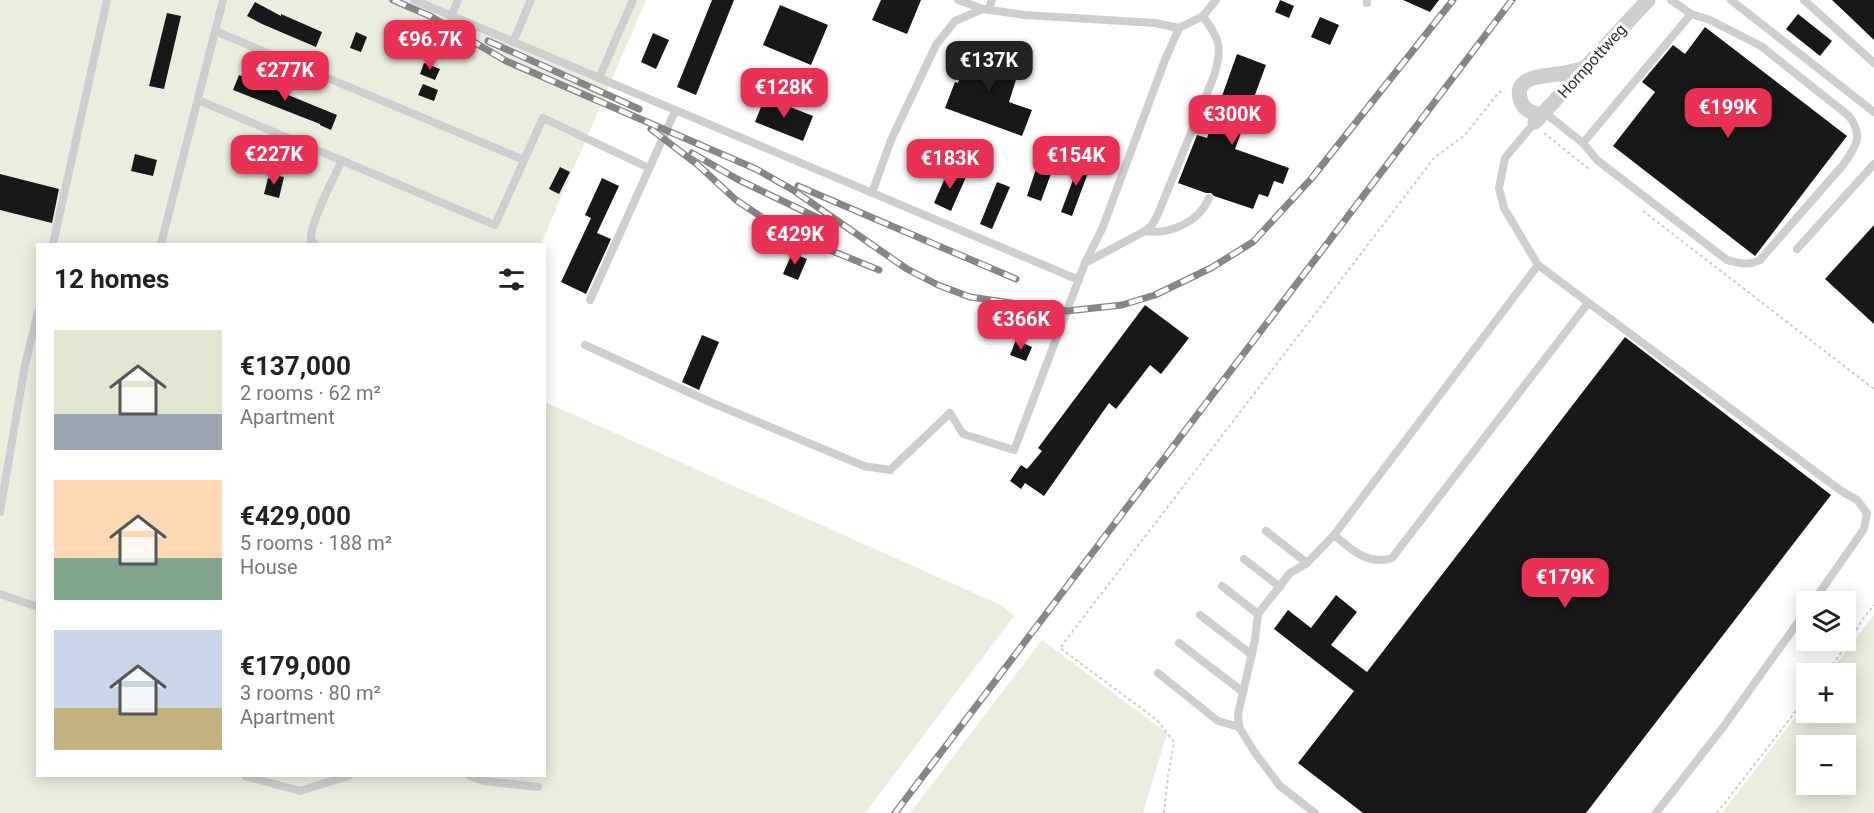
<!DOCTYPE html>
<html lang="en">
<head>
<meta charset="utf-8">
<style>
  :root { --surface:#fff; --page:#f2f2f2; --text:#222; --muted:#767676; --accent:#e93155 }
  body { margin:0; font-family:Roboto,sans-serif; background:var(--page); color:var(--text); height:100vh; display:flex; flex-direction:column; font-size:22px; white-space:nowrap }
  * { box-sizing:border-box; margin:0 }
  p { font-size:20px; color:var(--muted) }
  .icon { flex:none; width:33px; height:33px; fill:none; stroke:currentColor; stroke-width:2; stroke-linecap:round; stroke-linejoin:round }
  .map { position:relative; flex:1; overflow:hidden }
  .panel { position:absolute; left:36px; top:243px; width:510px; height:534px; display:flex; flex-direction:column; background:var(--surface); border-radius:0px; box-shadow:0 3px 15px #0003 }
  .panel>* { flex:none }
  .controls { position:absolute; left:1796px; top:591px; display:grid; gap:12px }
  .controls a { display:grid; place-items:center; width:60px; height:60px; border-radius:0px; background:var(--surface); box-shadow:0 3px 15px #0003; font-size:30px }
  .price { position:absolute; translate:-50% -51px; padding:0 14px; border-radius:12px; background:var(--accent); color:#fff; font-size:20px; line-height:39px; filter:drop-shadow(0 2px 3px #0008) }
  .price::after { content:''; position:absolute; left:50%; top:36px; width:18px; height:14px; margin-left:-9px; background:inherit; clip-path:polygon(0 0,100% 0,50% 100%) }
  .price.selected { background:#222; color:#fff }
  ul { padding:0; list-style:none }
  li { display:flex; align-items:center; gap:18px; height:150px; padding:0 18px }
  li span { display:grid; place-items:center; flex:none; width:168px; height:120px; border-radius:0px; color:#555 }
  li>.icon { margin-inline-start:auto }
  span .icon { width:72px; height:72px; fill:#fffc; stroke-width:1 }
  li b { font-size:26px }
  h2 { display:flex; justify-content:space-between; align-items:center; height:72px; padding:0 18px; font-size:26px }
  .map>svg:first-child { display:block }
  .green { fill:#e9eedf; fill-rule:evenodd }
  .building { fill:#181818 }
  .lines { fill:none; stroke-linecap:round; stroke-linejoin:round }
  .path { stroke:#cecece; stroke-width:2; stroke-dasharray:3 3; stroke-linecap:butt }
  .service { stroke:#cecece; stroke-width:8 }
  .minor { stroke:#cecece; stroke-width:15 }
  .rail-casing { stroke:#868686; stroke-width:7 }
  .rail { stroke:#fff; stroke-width:4.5; stroke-dasharray:14; stroke-linecap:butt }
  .labels { text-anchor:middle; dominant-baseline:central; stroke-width:6; stroke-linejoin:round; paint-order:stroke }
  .street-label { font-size:16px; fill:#313131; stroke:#fff }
</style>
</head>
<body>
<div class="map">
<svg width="1874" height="813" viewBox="0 0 1874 813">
  <rect width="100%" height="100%" fill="#fff"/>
  <g class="green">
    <path d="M0,0h646l-105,244h-503v532h506l1,-374 456,203 13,11 -149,197h-865z"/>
    <path d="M1874,615v198h-152l84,-110v9h39v-38l-16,-1zM1806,746h39v38h-39z"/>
    <path d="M1042,640l125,93 -24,80h-233z"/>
  </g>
  <g class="building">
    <path d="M712,0h22l-38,95 -19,-8z"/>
    <path d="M881,0h40l-14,34 -35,-14z"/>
    <path d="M1280,0l14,6 -5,12 -14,-6z"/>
    <path d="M1403,0h36l-9,12z"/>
    <path d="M1832,0h42v40l-24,-23z"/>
    <path d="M255,2l26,14v-2l41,18 -6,15 -54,-23 -15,-8z"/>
    <path d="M780,5l48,20 -17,40 -48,-20z"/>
    <path d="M167,13l14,3 -17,73 -15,-3z"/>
    <path d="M1798,14l34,27 -12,15 -34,-27z"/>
    <path d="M1320,17l19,8 -9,20 -19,-8z"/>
    <path d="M1705,27l142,109 -92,120 -142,-110 42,-54 -13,-10 31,-37 12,9z"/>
    <path d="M356,32l11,5 -6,15 -11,-4z"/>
    <path d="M653,33l16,7 -13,29 -15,-7z"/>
    <path d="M971,46l50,18 -12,38 23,8 -10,26 -77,-28 10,-26 3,1z"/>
    <path d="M1237,54l29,11 -31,84 54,19 -6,16 -9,-3 -6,16 -9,-3 -6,15 -39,-13 -3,-3h-5l-28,-10 19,-48 10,3z"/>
    <path d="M424,63l16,6 -5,11 -15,-6z"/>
    <path d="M239,75l98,40 -6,15 -11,-5v-1l-87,-34z"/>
    <path d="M423,84l15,6 -4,11 -16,-6z"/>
    <path d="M765,97l48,19 -10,25 -48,-19z"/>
    <path d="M135,154l22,6 -4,16 -22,-5z"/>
    <path d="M1081,158l11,4 -20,54 -11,-4z"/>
    <path d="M1037,166l15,5 -11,30 -14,-5z"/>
    <path d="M560,167l10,5 -11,22 -10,-5z"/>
    <path d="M949,169l17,8 -15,34 -17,-8z"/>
    <path d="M0,174l59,15 -7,34 -52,-13z"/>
    <path d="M273,175l11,2 -5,21 -15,-4 4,-16 4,1z"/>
    <path d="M602,178l17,8 -22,47 14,6 -25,55 -25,-12 30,-64 -6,-3z"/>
    <path d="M997,182l13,5 -18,42 -12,-5z"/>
    <path d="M1874,225v99l-49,-45z"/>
    <path d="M792,253l15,6 -9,21 -15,-6z"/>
    <path d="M1145,305l44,33 -28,36 -11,-9 -34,44 -7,-6 -65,93 -19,-13 -4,6 -11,-8 11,-16 6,4 15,-18 -4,-3z"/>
    <path d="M702,335l17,7 -20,48 -17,-8z"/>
    <path d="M1625,337l206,158 -245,318h-223l-65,-50 56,-72 -80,-62 14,-19 23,18 25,-33 21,17 -26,33 36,27z"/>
    <path d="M1016,340l16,7 -6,14 -16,-6z"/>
  </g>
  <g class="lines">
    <g class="path">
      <path d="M1544,133l45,36"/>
      <path d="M1643,211l231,178"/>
      <path d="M1825,674l25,-33 12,-21 12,-15"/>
      <path d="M1164,813l4,-37 6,-34 -17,-22 -97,-72 374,-490 31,-23 34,-43 6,-1"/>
      <path d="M1717,813l89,-115"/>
    </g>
    <g class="service">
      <path d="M414,0l665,280"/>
      <path d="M958,0l25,9"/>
      <path d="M1731,0l143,112"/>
      <path d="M1804,0l70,63"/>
      <path d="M1367,3v-3"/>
      <path d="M988,10l4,-10"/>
      <path d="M451,16l7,-16"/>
      <path d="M215,31l309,129"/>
      <path d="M513,42l18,-42"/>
      <path d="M599,78l34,-78"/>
      <path d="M198,100l297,125 48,-107 106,50"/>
      <path d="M1545,113l38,30 108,-129 -20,-14"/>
      <path d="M1535,122l-30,36 -6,30 5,20 34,57 302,225 17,10 10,13 -3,16 -51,73"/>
      <path d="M1583,143l14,17 130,100c12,3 21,6 33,0l83,-95c13,-18 21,-29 6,-49l-88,-70 -51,-26 -19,-6"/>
      <path d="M872,193l19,-53 45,-95 19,-24 28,-12 42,6 130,8 24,5"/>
      <path d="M1145,231c25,4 54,-9 64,-33"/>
      <path d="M53,244l54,-244"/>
      <path d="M161,244l62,-244"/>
      <path d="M315,244l-4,-3c-2,-17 23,-63 31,-81"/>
      <path d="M1797,249l77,-85"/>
      <path d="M1085,263l60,-32 7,-6 6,-11 56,-138c9,-30 6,-35 -11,-60"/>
      <path d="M590,300l85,-189"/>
      <path d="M585,345l125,57 154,64 26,4 60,-57 13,21 51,16 71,-187 17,-34 63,-169 14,-32 24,-12 13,-16"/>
      <path d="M0,512l25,-147 13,-53"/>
      <path d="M1266,531l41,32"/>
      <path d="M1334,535c18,15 34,31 58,23l196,-255"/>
      <path d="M1244,559l36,28"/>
      <path d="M1222,586l36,28"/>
      <path d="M0,594l38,13"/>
      <path d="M1200,615l52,40"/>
      <path d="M1179,643l64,49"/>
      <path d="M1158,673l60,48 21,6"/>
      <path d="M245,776l55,15 48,-15"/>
      <path d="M470,776l14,5 54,6"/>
      <path d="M1315,813l-35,-27 -25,-33 -16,-26 -1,-13 17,-74 3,-26 32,-41 17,-10 27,-28 204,-270"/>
      <path d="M1656,813l68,-87 82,-115"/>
    </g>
    <g class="minor">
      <path d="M1539,115c-9,-3 -17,-6 -19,-17 -5,-22 24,-22 38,-24 9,-1 19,-4 28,-6"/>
      <path d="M1535,122l113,-122"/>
    </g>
    <defs>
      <g id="rail">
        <path d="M393,0l37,16 76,45 250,108 37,21 114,79 31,16 32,12 97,14 55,-6 33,-10 56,-27 42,-26 58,-63 142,-179"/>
        <path d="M488,41l151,68"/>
        <path d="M651,129l47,36 38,35 30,20 34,18 79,32"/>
        <path d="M692,153l45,26 83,40"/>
        <path d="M798,186l218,93"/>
        <path d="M895,813l617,-813"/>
      </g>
    </defs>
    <use href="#rail" class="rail-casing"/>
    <use href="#rail" class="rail"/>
  </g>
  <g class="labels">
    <g class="street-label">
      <text transform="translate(1592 61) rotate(-48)">Hornpottweg</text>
    </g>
  </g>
</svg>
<div class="controls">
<a><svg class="icon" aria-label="layers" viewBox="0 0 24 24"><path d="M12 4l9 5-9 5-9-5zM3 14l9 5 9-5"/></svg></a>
<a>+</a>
<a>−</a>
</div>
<b class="price" style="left:430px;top:71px">€96.7K</b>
<b class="price selected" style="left:989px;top:92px">€137K</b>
<b class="price" style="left:285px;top:102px">€277K</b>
<b class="price" style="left:784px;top:119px">€128K</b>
<b class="price" style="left:1728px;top:139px">€199K</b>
<b class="price" style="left:1232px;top:146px">€300K</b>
<b class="price" style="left:274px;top:186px">€227K</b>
<b class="price" style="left:1076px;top:187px">€154K</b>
<b class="price" style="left:950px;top:190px">€183K</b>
<b class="price" style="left:795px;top:266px">€429K</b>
<b class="price" style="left:1021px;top:351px">€366K</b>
<b class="price" style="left:1565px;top:609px">€179K</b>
<section class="panel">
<h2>12 homes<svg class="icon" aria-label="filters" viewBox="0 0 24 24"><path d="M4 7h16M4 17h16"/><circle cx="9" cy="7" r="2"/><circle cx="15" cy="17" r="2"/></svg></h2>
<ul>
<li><span style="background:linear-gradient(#dfe7d0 70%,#9aa5b1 0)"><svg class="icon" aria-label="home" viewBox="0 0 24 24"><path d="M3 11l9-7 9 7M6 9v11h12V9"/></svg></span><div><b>€137,000</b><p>2 rooms · 62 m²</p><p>Apartment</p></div></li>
<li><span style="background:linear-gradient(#ffd9b3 65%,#7fa58c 0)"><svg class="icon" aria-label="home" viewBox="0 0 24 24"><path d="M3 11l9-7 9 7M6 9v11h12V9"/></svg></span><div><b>€429,000</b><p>5 rooms · 188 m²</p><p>House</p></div></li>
<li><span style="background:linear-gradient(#c9d6e8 65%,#c2b280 0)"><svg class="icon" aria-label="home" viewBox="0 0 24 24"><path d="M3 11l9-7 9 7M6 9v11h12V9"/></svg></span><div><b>€179,000</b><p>3 rooms · 80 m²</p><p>Apartment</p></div></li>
</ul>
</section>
</div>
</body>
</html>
